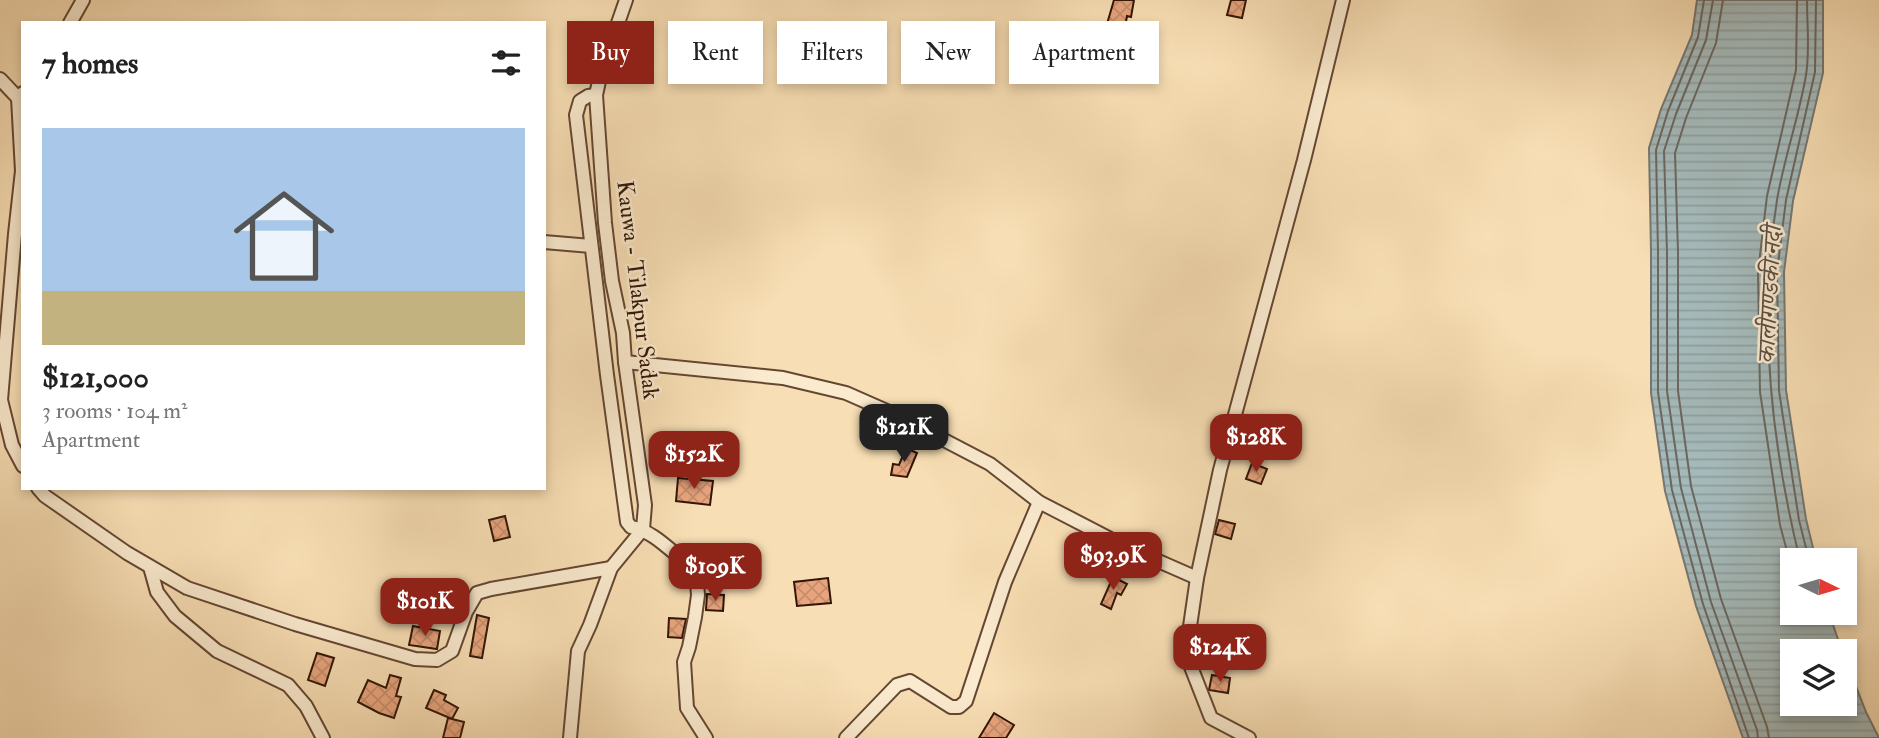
<!DOCTYPE html>
<html lang="en">
<head>
<meta charset="utf-8">
<style>
  :root { --surface:#fff; --page:#f6f6f6; --text:#222; --muted:#767676; --line:#e0e0e0; --accent:#8f2418 }
  body { margin:0; font-family:"IM FELL Double Pica","Noto Serif Devanagari",serif; background:var(--page); color:var(--text); height:100vh; display:flex; flex-direction:column; font-size:26px; white-space:nowrap }
  * { box-sizing:border-box; margin:0 }
  p { font-size:23px; color:var(--muted) }
  .icon { flex:none; width:38px; height:38px; fill:none; stroke:currentColor; stroke-width:2; stroke-linecap:round; stroke-linejoin:round }
  .map { position:relative; flex:1; overflow:hidden }
  .drawer { position:absolute; left:21px; top:21px; width:525px; height:469px; display:flex; flex-direction:column; background:var(--surface); border-radius:0px; box-shadow:0 4px 10px #0003 }
  .drawer>* { flex:none }
  .guide { position:absolute; left:567px; top:21px; width:665px; height:63px; display:flex; gap:14px }
  .needle { width:46px; rotate:95deg }
  .tools { position:absolute; left:1780px; top:548px; display:grid; gap:14px }
  .tools a { display:grid; place-items:center; width:77px; height:77px; border-radius:0px; background:var(--surface); box-shadow:0 4px 10px #0003; font-size:35px }
  .price { position:absolute; translate:-50% -60px; padding:0 16px; border-radius:14px; background:var(--accent); color:#fff; font-size:23px; line-height:46px; filter:drop-shadow(0 2px 4px #0008) }
  .price::after { content:''; position:absolute; left:50%; top:42px; width:21px; height:16px; margin-left:-10px; background:inherit; clip-path:polygon(0 0,100% 0,50% 100%) }
  .price.selected { background:#222; color:#fff }
  ul { padding:0; list-style:none }
  li { display:grid; align-content:center; gap:14px; height:371px; padding:0 21px }
  li+li { border-top:2px solid var(--line) }
  li span { display:grid; place-items:center; height:217px; border-radius:0px; color:#555 }
  li>.icon { margin-inline-start:auto }
  span .icon { width:126px; height:126px; fill:#fffc; stroke-width:1 }
  li b { font-size:30px }
  h2 { display:flex; justify-content:space-between; align-items:center; height:84px; padding:0 21px; font-size:30px }
  .chip { padding:0 24px; border-radius:0px; background:var(--surface); box-shadow:0 4px 10px #0003; font-size:24px; line-height:63px }
  .chip.selected { background:var(--accent); color:#fff }
  .map>svg:first-child { display:block }
  .water { fill:url(#water-rules); stroke:#767772; stroke-width:2 }
  .lines { fill:none; stroke-linecap:round; stroke-linejoin:round }
  .shore { stroke:#6b6760; stroke-width:2 }
  .building { fill:url(#building-cross-hatch); stroke:#321507; stroke-width:2 }
  .minor-casing { stroke:#644732; stroke-width:16 }
  .minor { stroke:#faeace; stroke-width:12 }
  .labels { text-anchor:middle; dominant-baseline:central; stroke-width:5; stroke-linejoin:round; paint-order:stroke }
  .street-label { font-size:23px; fill:#321507; stroke:#faeace }
  .water-label { font-size:24px; font-style:italic; fill:#5a4e45; stroke:#faeace }
</style>
</head>
<body>
<div class="map">
<svg width="1879" height="738" viewBox="0 0 1879 738">
  <defs>
    <pattern id="water-rules" width="6" height="5" patternUnits="userSpaceOnUse" patternTransform="scale(1.75)"><rect width="6" height="5" fill="#a4b9b9"/><path d="M0 2.5h6" fill="none" stroke="#8e9e9e"/></pattern>
    <pattern id="building-cross-hatch" width="8" height="8" patternUnits="userSpaceOnUse" patternTransform="scale(1.75)"><rect width="8" height="8" fill="#e8a57d"/><path d="M0 0l8 8M0 8l8-8" fill="none" stroke="#c78d6b"/></pattern>
  </defs>
  <rect width="100%" height="100%" fill="#f8deb4"/>
  <filter id="stains"><feTurbulence type="fractalNoise" baseFrequency=".00286" numOctaves="4"/><feColorMatrix values="0 0 0 0 .2 0 0 0 0 .09 0 0 0 0 .02 0 0 0 .5 -.17"/></filter>
  <radialGradient id="worn" r=".72"><stop offset=".6" stop-color="#630" stop-opacity="0"/><stop offset="1" stop-color="#630" stop-opacity=".3"/></radialGradient>
  <path class="water" d="M1697,0h126v73l-30,128 -9,71 2,118 20,129 10,41h-24v52l37,1 13,38h-50v53h52l1,-46 21,54 13,26h-136l-47,-132 -31,-115 -14,-98v-141l-2,-104 12,-39 31,-74z"/>
  <g class="lines">
    <g class="shore">
      <path d="M1704,0l-6,37 -30,74 -12,39 2,102v140l14,98 31,114 46,134"/>
      <path d="M1713,0l-7,40 -30,74 -12,37 3,101v139l14,97 30,114 46,128 1,8"/>
      <path d="M1723,0l-7,43 -30,75 -11,35 3,99v139l13,95 30,113 46,128 2,11"/>
      <path d="M1800,560c-29,-117 -42,-241 -23,-360 7,-42 22,-83 29,-125 4,-24 1,-51 1,-75"/>
      <path d="M1809,560l-10,-40 -20,-129 -2,-119 9,-72 29,-128 1,-72"/>
      <path d="M1792,570l-12,-45 -20,-133 -2,-120 9,-76 29,-126 1,-70"/>
    </g>
  </g>
  <g class="building">
    <path d="M1114,0h20l-3,17 -4,-1 -2,11 -18,-3z"/>
    <path d="M1231,0h15l-4,18 -15,-3z"/>
    <path d="M665,442l14,1 -1,18 -15,-1z"/>
    <path d="M906,448l11,5 -10,24 -16,-2 2,-11 6,1z"/>
    <path d="M1252,463l15,6 -6,15 -15,-5z"/>
    <path d="M678,478l35,3 -3,24 -34,-4z"/>
    <path d="M505,516l5,21 -16,4 -5,-21z"/>
    <path d="M1219,520l16,4 -4,15 -16,-5z"/>
    <path d="M1113,577l14,7 -6,11 -4,-2 -6,16 -10,-5z"/>
    <path d="M828,578l3,25 -34,3 -3,-24z"/>
    <path d="M707,594l17,1 -1,16 -17,-1z"/>
    <path d="M477,615l12,3 -7,40 -12,-2z"/>
    <path d="M669,618l17,1 -4,19 -14,-1z"/>
    <path d="M413,626l27,5 -3,18 -28,-4z"/>
    <path d="M317,653l17,5 -9,28 -17,-6z"/>
    <path d="M390,675l11,3 -5,18 5,1 -7,21 -15,-5 -21,-11 10,-22 18,8z"/>
    <path d="M1212,675l18,3 -2,15 -19,-3z"/>
    <path d="M434,690l12,5 -2,5 14,8 -6,11 -26,-11z"/>
    <path d="M994,713l20,12 -8,13h-27z"/>
    <path d="M448,718l16,4 -4,16h-17z"/>
  </g>
  <g class="lines">
    <defs>
      <g id="minor">
        <path d="M70,23l13,-23"/>
        <path d="M0,79l18,19 5,1"/>
        <path d="M23,93l-5,5 4,73 -7,63 -14,166 11,45 11,21"/>
        <path d="M596,95l-8,1 -8,5 -4,14 31,260 20,147 4,5c26,5 42,28 64,42 8,6 21,8 31,12"/>
        <path d="M544,242l47,4"/>
        <path d="M625,362l158,16 63,15 50,22 94,49 49,38 85,44 73,32"/>
        <path d="M38,488l7,8 82,57 60,35 108,36 120,35 22,1 15,-9 14,-39 11,-19 14,-4 120,-21"/>
        <path d="M150,567l7,25 18,24 42,35 71,34 18,21 17,32"/>
        <path d="M696,571l2,24 -3,22 -6,30 -5,15 3,46 19,30"/>
        <path d="M570,738l8,-87 12,-26 21,-57 32,-39 2,-24 -20,-143 -2,-29 -11,-52 -7,-58 -9,-128 5,-23 25,-72"/>
        <path d="M846,738l51,-53 13,-4 41,26h8l7,-6 39,-119 34,-80"/>
        <path d="M1249,738l-38,-20 -25,-64 11,-76 23,-108 84,-310 39,-160"/>
      </g>
    </defs>
    <use href="#minor" class="minor-casing"/>
    <use href="#minor" class="minor"/>
  </g>
  <g class="labels">
    <g class="street-label">
      <text transform="translate(638 290) rotate(83)">Kauwa - Tilakpur Sadak</text>
    </g>
    <g class="water-label">
      <text transform="translate(1770 295) rotate(-87)">कालीगण्डकी नदी</text>
    </g>
  </g>
  <rect width="100%" height="100%" filter="url(#stains)"/>
  <rect width="100%" height="100%" fill="url(#worn)"/>
</svg>
<div class="tools">
<a><svg class="needle" viewBox="-14 -14 28 28"><path d="M0-13l5 13h-10z" fill="#e53935"/><path d="M0 13l5-13h-10z" fill="#767676"/></svg></a>
<a><svg class="icon" aria-label="layers" viewBox="0 0 24 24"><path d="M12 4l9 5-9 5-9-5zM3 14l9 5 9-5"/></svg></a>
</div>
<b class="price selected" style="left:904px;top:464px">$121K</b>
<b class="price" style="left:1256px;top:474px">$128K</b>
<b class="price" style="left:694px;top:491px">$152K</b>
<b class="price" style="left:1113px;top:592px">$93.9K</b>
<b class="price" style="left:715px;top:603px">$109K</b>
<b class="price" style="left:425px;top:638px">$101K</b>
<b class="price" style="left:1220px;top:684px">$124K</b>
<div class="guide">
<a class="chip selected">Buy</a>
<a class="chip">Rent</a>
<a class="chip">Filters</a>
<a class="chip">New</a>
<a class="chip">Apartment</a>
</div>
<section class="drawer">
<h2>7 homes<svg class="icon" aria-label="filters" viewBox="0 0 24 24"><path d="M4 7h16M4 17h16"/><circle cx="9" cy="7" r="2"/><circle cx="15" cy="17" r="2"/></svg></h2>
<ul>
<li><span style="background:linear-gradient(#a9c7e8 75%,#c2b280 0)"><svg class="icon" aria-label="home" viewBox="0 0 24 24"><path d="M3 11l9-7 9 7M6 9v11h12V9"/></svg></span><div><b>$121,000</b><p>3 rooms · 104 m²</p><p>Apartment</p></div></li>
</ul>
</section>
</div>
</body>
</html>
